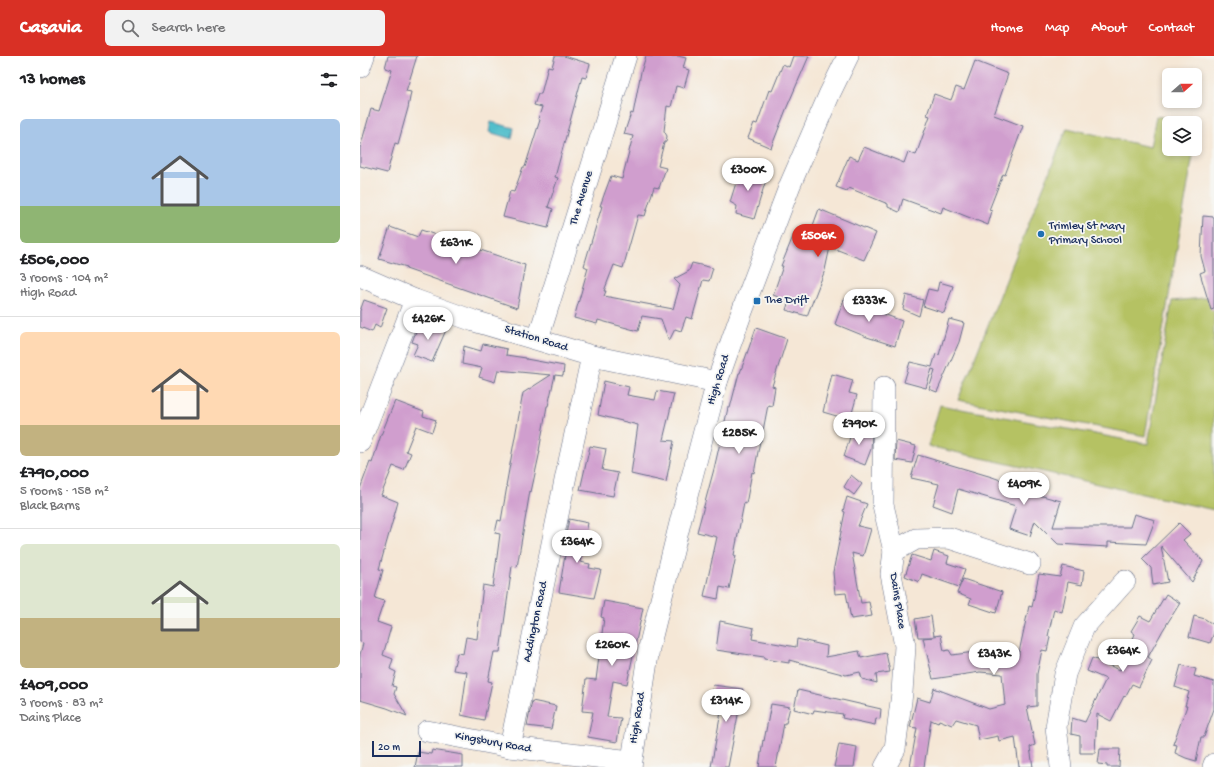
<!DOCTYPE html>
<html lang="en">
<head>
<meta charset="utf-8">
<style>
  :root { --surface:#fff; --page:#f2f2f2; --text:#202124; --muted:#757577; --line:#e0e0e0; --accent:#d93025 }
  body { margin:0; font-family:"Gochi Hand",sans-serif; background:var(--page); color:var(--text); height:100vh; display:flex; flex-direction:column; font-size:15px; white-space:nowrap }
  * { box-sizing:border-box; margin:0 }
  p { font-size:13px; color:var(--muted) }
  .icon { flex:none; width:22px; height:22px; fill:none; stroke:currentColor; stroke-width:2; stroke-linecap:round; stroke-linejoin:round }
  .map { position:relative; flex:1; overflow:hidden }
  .side { display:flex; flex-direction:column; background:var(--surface); width:360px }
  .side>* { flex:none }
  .needle { width:26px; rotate:69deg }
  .controls { position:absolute; left:802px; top:12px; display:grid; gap:8px }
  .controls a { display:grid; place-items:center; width:40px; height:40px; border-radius:6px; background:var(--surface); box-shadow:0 2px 6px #0003; font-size:20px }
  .scale { position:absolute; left:12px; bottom:10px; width:49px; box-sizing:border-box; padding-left:4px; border:2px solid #1b2f5e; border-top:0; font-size:11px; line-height:14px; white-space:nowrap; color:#1b2f5e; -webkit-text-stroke:3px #f6f6f2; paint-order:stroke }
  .price { position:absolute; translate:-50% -34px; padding:0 9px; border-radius:14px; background:#fff; color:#222; font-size:13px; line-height:26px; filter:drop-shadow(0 1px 2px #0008) }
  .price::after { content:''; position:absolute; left:50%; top:24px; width:12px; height:9px; margin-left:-6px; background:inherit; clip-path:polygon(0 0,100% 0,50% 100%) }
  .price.active { background:var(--accent); color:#fff }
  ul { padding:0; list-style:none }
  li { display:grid; align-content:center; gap:8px; height:212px; padding:0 20px }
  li+li { border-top:1px solid var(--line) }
  li span { display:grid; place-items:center; height:124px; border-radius:6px; color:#555 }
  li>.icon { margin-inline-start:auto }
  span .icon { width:72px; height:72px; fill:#fffc; stroke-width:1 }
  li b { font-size:17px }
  h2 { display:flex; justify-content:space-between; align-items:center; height:48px; padding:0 20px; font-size:17px }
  header { display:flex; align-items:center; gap:24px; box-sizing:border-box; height:56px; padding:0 20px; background:var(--accent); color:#fff }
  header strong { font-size:19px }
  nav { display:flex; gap:22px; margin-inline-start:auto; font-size:14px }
  .search { width:280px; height:36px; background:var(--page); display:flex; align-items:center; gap:10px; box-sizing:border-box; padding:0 14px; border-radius:6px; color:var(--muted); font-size:15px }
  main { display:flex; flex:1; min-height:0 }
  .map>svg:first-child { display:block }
  .green { fill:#b5c264; stroke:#687861 }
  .water { fill:#51becb; stroke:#367694 }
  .building { fill:#d09ece }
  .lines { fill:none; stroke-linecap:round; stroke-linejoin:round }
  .minor-casing { stroke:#676f88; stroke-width:22 }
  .minor { stroke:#fff; stroke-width:21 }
  .poi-dot { fill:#1f6fb2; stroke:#f6f6f2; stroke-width:1.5 }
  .labels { text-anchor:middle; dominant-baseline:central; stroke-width:3.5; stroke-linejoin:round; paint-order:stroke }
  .street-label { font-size:12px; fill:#1b2f5e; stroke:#f6f6f2 }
  .poi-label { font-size:12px; fill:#1b2f5e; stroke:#f6f6f2; text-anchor:start }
</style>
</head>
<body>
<header>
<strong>Casavia</strong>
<div class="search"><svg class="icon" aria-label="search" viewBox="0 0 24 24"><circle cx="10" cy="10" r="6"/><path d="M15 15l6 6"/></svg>Search here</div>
<nav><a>Home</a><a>Map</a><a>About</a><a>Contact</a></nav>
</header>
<main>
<section class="side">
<h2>13 homes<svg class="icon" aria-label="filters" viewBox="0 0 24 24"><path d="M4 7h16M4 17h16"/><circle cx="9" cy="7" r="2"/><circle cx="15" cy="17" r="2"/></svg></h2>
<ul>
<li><span style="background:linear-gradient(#a9c7e8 70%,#8fb573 0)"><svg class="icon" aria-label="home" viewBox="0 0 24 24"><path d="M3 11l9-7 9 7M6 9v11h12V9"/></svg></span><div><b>£506,000</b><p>3 rooms · 104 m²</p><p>High Road</p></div></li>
<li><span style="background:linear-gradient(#ffd9b3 75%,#c2b280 0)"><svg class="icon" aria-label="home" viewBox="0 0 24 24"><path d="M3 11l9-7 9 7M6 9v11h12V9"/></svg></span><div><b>£790,000</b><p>5 rooms · 158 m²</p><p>Black Barns</p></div></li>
<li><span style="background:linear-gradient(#dfe7d0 60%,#c2b280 0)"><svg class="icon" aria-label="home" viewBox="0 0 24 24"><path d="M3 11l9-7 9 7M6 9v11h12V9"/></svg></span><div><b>£409,000</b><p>3 rooms · 83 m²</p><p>Dains Place</p></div></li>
</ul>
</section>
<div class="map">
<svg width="854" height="711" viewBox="0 0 854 711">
  <rect width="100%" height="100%" fill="#f6f6f2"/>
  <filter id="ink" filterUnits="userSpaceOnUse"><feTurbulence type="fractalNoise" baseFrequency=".025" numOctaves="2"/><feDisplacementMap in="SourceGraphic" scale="8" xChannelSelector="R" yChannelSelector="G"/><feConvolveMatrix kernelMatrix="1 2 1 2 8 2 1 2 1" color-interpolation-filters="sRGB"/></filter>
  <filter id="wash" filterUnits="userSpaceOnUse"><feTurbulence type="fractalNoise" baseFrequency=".012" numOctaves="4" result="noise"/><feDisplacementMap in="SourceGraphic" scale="16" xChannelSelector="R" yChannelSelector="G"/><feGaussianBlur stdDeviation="0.9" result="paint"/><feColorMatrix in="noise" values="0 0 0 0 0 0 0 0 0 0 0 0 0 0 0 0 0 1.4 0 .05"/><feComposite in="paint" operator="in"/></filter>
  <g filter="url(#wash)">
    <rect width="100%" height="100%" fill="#f5e7d6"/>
    <g class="green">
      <path d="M796,60l32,7h-19v26h25l-49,287 -187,-36 109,-272 83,19z"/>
      <path d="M854,241v213l-286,-64 12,-41 208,39 24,-143z"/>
    </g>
    <path class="water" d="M131,66l23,6 -2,11 -23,-7z"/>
    <g id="blocks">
      <g class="building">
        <path d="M28,0h29l-11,35 5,1 -3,16 -10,36 -3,-1 -8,30 -27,-7v-18l11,-39 8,2 13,-41 -7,-2z"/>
        <path d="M195,0h9l26,8 -4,14 -4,-1 -27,100 3,1 -10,29 5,2 -5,19 -45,-11 7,-26 4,1 9,-25h2l15,-47 -2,-1 4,-12 -8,-2 4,-11h3l7,-28 4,1z"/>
        <path d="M286,0h32l8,2 -3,10 6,2 -5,18 -8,-2 -5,21 -4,-1 -3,25 3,5 -1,6 -2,1 -6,23 8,2 -7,20 -5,-1 -9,29 -7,-1 -15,53 -9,-3 -10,26h2l-2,5 69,13 7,-24 -6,-6 15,-8 3,-8 21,5 -4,13 -6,-1 -11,39 -6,-2 -5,14 -6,-2 -6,12 -8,-22 -19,-3 -4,15 -40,-11 -1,4 -23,-6 14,-50 -4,-2 18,-60h-2l11,-30 11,3 11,-43 -9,-2 7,-21 2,1 8,-42z"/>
        <path d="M433,0h16l-22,51 -16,41 -23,-10 6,-15 3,1 12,-34 3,1 11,-27 6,3z"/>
        <path d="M615,5l33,13 -14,41 29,11 -18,49 -2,-1 -14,36 3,1 -4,14 -45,-18 -2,6 -38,-14 -4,13 -11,-5v-3l-39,-16 -2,3 -11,-4 13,-31 9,4 6,-13 40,16 4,-11 8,3 14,-39 -3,-1 7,-21 17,6 5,-13 8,3z"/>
        <path d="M381,111l27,6 -14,46 -18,-5 1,-8 -7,-4z"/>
        <path d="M459,153l57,24 -12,27 -34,-13 -5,23 -18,46 -21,-6 3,-9 -16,-6 10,-29h-2l13,-32 14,5z"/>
        <path d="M843,160l11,1v92l-3,1 -11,-37 5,-2 -4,-15z"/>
        <path d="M30,171l28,10 3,-7 104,35 -8,43 -111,-39 1,-2 -28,-8z"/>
        <path d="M579,226l14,4 -9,27 -21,-7 5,-17 9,2z"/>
        <path d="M546,239l17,5 -4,16 -16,-7z"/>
        <path d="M484,243l58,22 -7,25 -28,-9 -32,-13z"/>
        <path d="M4,244l23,8 -7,20 -5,-3 -3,7 -12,-5v-16z"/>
        <path d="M589,263l15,4 -5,19 -22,50 -8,-3 6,-19 -3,-1 -6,19 -22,-6 6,-20 22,5 4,-13 3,1z"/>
        <path d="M60,265l26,9 -14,32 -19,-7 5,-11 -6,-2z"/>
        <path d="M396,272l31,11 -15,47 3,1 -3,19 -4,-1 -7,36h-1l-6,32 -2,-1 -6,32 -2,-1 -10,52 2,1 -7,33 -9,-2 -2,12 -14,-3 13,-59 -20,-5 17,-63 14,-61h2l9,-35h1z"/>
        <path d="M123,288l24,5 -1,6 20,3v1l38,7 -1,10 -8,-1 -7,31h-1l-8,45h1l-9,41 -1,-1 -13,76 -5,-1 -12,86h-6l-6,29 4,1 -8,38 -23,-5 6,-43 -14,-2 4,-17 6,1 3,-17 11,2 6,-54 10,2 7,-53 -5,-1 3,-13 3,1 6,-35h-1l17,-93 28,-18 -53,-5 -3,12 -16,-5 3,-9 -20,-4 2,-18 17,5z"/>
        <path d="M472,318l21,6 -4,13 8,2 -7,25 -27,-8z"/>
        <path d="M244,325l25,6 -2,8 28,5 2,-9 17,3 -11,46 11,1 -8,41 -35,-8 7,-49 -40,-10z"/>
        <path d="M35,345l29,11 -1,4 13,4 -4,12 -16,-6 -10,25 5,2 -7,17 -11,-4 -12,29 17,7 -19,67 4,1 -8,28 9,3 -7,21 14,5 -8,28 10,4 -3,10 6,3 -4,14 4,1 -2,7 13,22 -20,-8 -27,-8v-45l3,-12 -3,-1v-153l10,-27 2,1 9,-28z"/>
        <path d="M493,371l19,7 -1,15 -6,16 -21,-8z"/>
        <path d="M536,385l20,5 -4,17 -17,-3z"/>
        <path d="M230,390l16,3 -4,21 16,3 -5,23 -33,-6z"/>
        <path d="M558,399l74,22 28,10v3l41,11 -8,26h77l4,-13 21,6 -9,24 -38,-2v5l-50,-3 -23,-23 -5,15 -21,-7 7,-23 -58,-17 -6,23 -19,-7 6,-21 -28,-6z"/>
        <path d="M491,419l11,9 -8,11 -10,-8z"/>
        <path d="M487,441l20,7 -9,22 13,3 -8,27 -11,-3 9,50 8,-1 3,14 -21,3 -5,-26 -11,1 -2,-22 12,-60 -2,-1z"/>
        <path d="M209,463l19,4 -8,39 10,2 -1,4 12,2 -7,28 -35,-6 6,-37h-3z"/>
        <path d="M819,467l11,11 -7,6 20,21 -11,21 -31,-36 7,36 -15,3 -2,-17 -9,-9z"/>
        <path d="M574,495l15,5 -2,7 18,6 -6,18 -37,-13 -3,8 -14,-6 7,-21 19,6z"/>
        <path d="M703,510l21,5 -2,14 -14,-3 -6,30 -8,-3 -6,27 2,1 -3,14 -5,-1 -5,24v32l-10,1 8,38 -5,2 3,20h-14l-4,-30 -16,4 -1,-5 -19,4 -3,-15 -20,-6 -4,6 -13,-5 -1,3 -7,-3 -7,47h-14l7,-39 -7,-1 7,-29 13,4 4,-14 55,21 16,-4 -3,-31 -22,-2 -47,7 -10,-41 10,-1h-15l-3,-18 16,-3 3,20 7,-1 3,16 5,-1 3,5 30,-4 36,6 11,-51 3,1 7,-33 21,3z"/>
        <path d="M603,523l39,13 -6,21 -27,-9 2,-5 -14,-6z"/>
        <path d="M806,538l14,9 -17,27 -15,27 4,3 -13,27 -7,-3 -7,13 -1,-1 -13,25 -14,-7 -2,39h-15v-17l-9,-2 1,-16 13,4 21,-43 -19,-8 5,-13 28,12 15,-36 -4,-3 9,-15 10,5z"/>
        <path d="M244,545l39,7 -16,76 -14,-3 -6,36 14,1 -4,24 -29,-5 5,-25 -11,-1 4,-32 10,1 8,-62 -3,-1z"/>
        <path d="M834,560l11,3 9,6v8l-4,10 -21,-6z"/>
        <path d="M360,565l34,7 -2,11 44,8 1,-8 30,7 -1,11 33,-6 2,7 25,-5 4,19 -14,2 1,9 -15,-4 -2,-7 -14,3 -57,-15v3l-25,-4v-2l-48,-7z"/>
        <path d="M821,609l15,4 -2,7 20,6v27l-10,28h-3l-5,24 -10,-3 -11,-5 2,-8 -4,-1 14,-38h-2l4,-14 -14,-5z"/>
        <path d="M353,629l30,4 -15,78h-17l12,-66 -13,-2z"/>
        <path d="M438,634l83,19 -1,10 -4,-1 -1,7 -33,-7 1,-4 -29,-4 -1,4 -19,-5z"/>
        <path d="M172,645l24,5 -5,23 -24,-3z"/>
        <path d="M411,648l19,3 -4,16h-2l-8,44h-17l4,-27 1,1z"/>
        <path d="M479,688l18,3 -3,20h-20z"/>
        <path d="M740,693h20l-1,18h-12v-2l-9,-1z"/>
        <path d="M72,694l31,5v12h-48l3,-15 13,2z"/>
      </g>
    </g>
  </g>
  <g filter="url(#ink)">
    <use href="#blocks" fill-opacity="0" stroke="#676f88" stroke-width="1"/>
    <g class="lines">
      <defs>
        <g id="minor">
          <path d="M0,11l4,-11"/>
          <path d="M0,220l55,24 59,21 118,35 125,26"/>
          <path d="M178,283l88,-283"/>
          <path d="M524,331l-1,118 11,46"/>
          <path d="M0,386l55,-142"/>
          <path d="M67,675l83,16 121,14"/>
          <path d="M150,691l58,-281 24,-110"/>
          <path d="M271,711l18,-119 33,-133 35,-133 23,-65 50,-132 40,-92 18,-37"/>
          <path d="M525,711l10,-18 7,-56 3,-47 -14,-72 3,-23 22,-12 33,-1 81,26"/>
          <path d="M701,711l-5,-40 9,-53 19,-47 41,-46"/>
          <path d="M853,711l1,-3"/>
        </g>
      </defs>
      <use href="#minor" class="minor-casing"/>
      <use href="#minor" class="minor"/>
    </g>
  </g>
  <g class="poi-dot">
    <circle cx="681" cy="178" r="4"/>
    <rect x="393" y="241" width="8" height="8" rx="2"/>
  </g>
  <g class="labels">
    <g class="street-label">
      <text transform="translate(222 142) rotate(-73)">The Avenue</text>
      <text transform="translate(176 283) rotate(17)">Station Road</text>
      <text transform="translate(359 324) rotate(-73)">High Road</text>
      <text transform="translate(537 545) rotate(81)">Dains Place</text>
      <text transform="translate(176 566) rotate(-78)">Addington Road</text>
      <text transform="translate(278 662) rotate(-81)">High Road</text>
      <text transform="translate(133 687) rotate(10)">Kingsbury Road</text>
    </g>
    <g class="poi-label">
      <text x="689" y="171">Trimley St Mary<tspan x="689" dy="14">Primary School</tspan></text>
      <text x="405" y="245">The Drift</text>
    </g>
  </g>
</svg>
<div class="controls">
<a><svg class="needle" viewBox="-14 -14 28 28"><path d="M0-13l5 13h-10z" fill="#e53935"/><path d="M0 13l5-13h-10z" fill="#757577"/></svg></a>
<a><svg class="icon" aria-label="layers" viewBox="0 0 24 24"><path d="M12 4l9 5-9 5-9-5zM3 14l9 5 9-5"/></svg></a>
</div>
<div class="scale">20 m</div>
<b class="price" style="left:388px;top:136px">£300K</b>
<b class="price active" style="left:458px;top:202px">£506K</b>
<b class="price" style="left:96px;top:209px">£631K</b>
<b class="price" style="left:509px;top:267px">£333K</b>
<b class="price" style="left:68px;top:285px">£426K</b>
<b class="price" style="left:499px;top:390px">£790K</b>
<b class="price" style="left:379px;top:399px">£285K</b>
<b class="price" style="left:664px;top:450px">£409K</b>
<b class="price" style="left:217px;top:508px">£364K</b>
<b class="price" style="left:252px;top:611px">£260K</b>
<b class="price" style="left:763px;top:617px">£364K</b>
<b class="price" style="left:634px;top:620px">£343K</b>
<b class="price" style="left:366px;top:667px">£314K</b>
</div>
</main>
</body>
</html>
